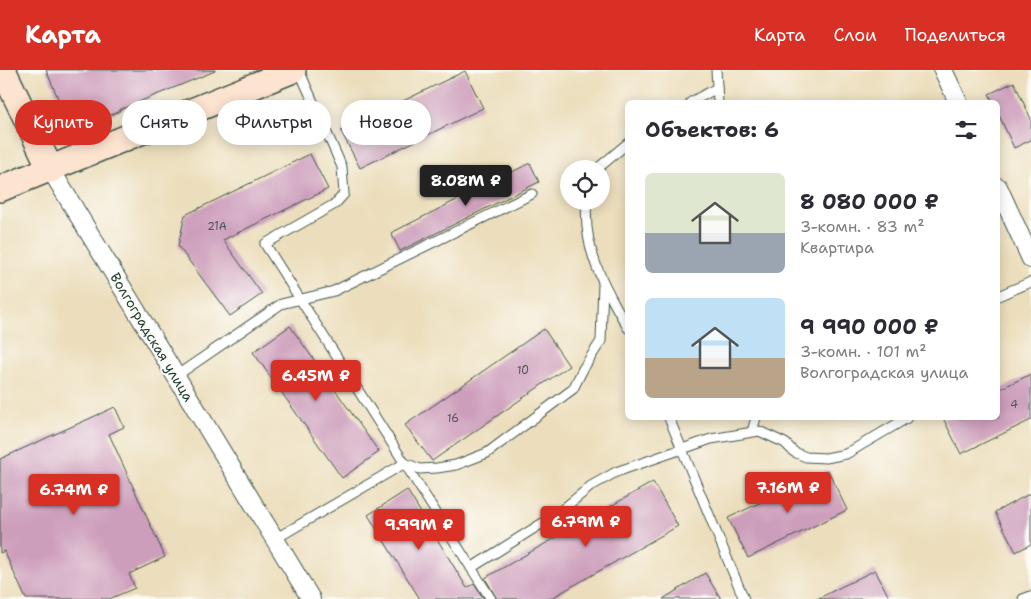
<!DOCTYPE html>
<html lang="ru">
<head>
<meta charset="utf-8">
<style>
  :root { --surface:#fff; --page:#f2f2f3; --text:#2b2b33; --muted:#7c7c81; --accent:#d93025 }
  body { margin:0; font-family:"Shantell Sans",sans-serif; background:var(--page); color:var(--text); height:100vh; display:flex; flex-direction:column; font-size:19px; white-space:nowrap }
  * { box-sizing:border-box; margin:0 }
  p { font-size:16px; color:var(--muted) }
  .icon { flex:none; width:28px; height:28px; fill:none; stroke:currentColor; stroke-width:2; stroke-linecap:round; stroke-linejoin:round }
  .map { position:relative; flex:1; overflow:hidden }
  .drawer { position:absolute; left:625px; top:30px; width:375px; height:320px; display:flex; flex-direction:column; background:var(--surface); border-radius:8px; box-shadow:0 2px 12px #0003 }
  .drawer>* { flex:none }
  .banner { position:absolute; left:15px; top:30px; width:475px; height:45px; display:flex; gap:10px }
  .fabs { position:absolute; left:560px; top:90px; display:grid; gap:10px }
  .fabs a { display:grid; place-items:center; width:50px; height:50px; border-radius:50%; background:var(--surface); box-shadow:0 2px 12px #0003; font-size:25px }
  .price { position:absolute; translate:-50% -42px; padding:0 11px; border-radius:5px; background:var(--accent); color:#fff; font-size:16px; line-height:32px; filter:drop-shadow(0 1px 2px #0008) }
  .price::after { content:''; position:absolute; left:50%; top:30px; width:15px; height:11px; margin-left:-8px; background:inherit; clip-path:polygon(0 0,100% 0,50% 100%) }
  .price.current { background:#222; color:#fff }
  ul { padding:0; list-style:none }
  li { display:flex; align-items:center; gap:15px; height:125px; padding:0 20px }
  li span { display:grid; place-items:center; flex:none; width:140px; height:100px; border-radius:8px; color:#555 }
  li>.icon { margin-inline-start:auto }
  span .icon { width:60px; height:60px; fill:#fffc; stroke-width:1 }
  li b { font-size:21px }
  h2 { display:flex; justify-content:space-between; align-items:center; height:60px; padding:0 20px; font-size:21px }
  .tag { padding:0 18px; border-radius:22px; background:var(--surface); box-shadow:0 2px 12px #0003; font-size:18px; line-height:45px }
  .tag.current { background:var(--accent); color:#fff }
  header { display:flex; align-items:center; gap:30px; box-sizing:border-box; height:70px; padding:0 25px; background:var(--accent); color:#fff }
  header strong { font-size:24px }
  nav { display:flex; gap:28px; margin-inline-start:auto; font-size:18px }
  .map>svg:first-child { display:block }
  .building { fill:#cd9ebb }
  .lines { fill:none; stroke-linecap:round; stroke-linejoin:round }
  .lane-casing { stroke:#3e5548; stroke-width:11 }
  .street-casing { stroke:#3e5548; stroke-width:20 }
  .secondary-casing { stroke:#3e5548; stroke-width:28 }
  .lane { stroke:#fff; stroke-width:9 }
  .street { stroke:#fff; stroke-width:18 }
  .secondary { stroke:#fde4d0; stroke-width:25 }
  .labels { text-anchor:middle; dominant-baseline:central; stroke-width:4; stroke-linejoin:round; paint-order:stroke }
  .number-label { font-size:11px; fill:#4a5556 }
  .street-label { font-size:14px; fill:#1f3d34; stroke:#fdfcf7 }
</style>
</head>
<body>
<header>
<strong>Карта</strong>
<nav><a>Карта</a><a>Слои</a><a>Поделиться</a></nav>
</header>
<div class="map">
<svg width="1031" height="529" viewBox="0 0 1031 529">
  <rect width="100%" height="100%" fill="#fdfcf7"/>
  <filter id="ink" filterUnits="userSpaceOnUse"><feTurbulence type="fractalNoise" baseFrequency=".02" numOctaves="2"/><feDisplacementMap in="SourceGraphic" scale="10" xChannelSelector="R" yChannelSelector="G"/><feConvolveMatrix kernelMatrix="1 2 1 2 8 2 1 2 1" color-interpolation-filters="sRGB"/></filter>
  <filter id="wash" filterUnits="userSpaceOnUse"><feTurbulence type="fractalNoise" baseFrequency=".0096" numOctaves="4" result="noise"/><feDisplacementMap in="SourceGraphic" scale="20" xChannelSelector="R" yChannelSelector="G"/><feGaussianBlur stdDeviation="1.12" result="paint"/><feColorMatrix in="noise" values="0 0 0 0 0 0 0 0 0 0 0 0 0 0 0 0 0 1.4 0 .05"/><feComposite in="paint" operator="in"/></filter>
  <g filter="url(#wash)">
    <rect width="100%" height="100%" fill="#ecdebc"/>
    <g id="blocks">
      <g class="building">
        <path d="M46,0h169v1l-96,39 1,1 -48,20z"/>
        <path d="M465,1l18,37 -123,60 -19,-37z"/>
        <path d="M1014,12l17,37v21l-17,8 -16,-35v-11h-5l-4,-8z"/>
        <path d="M310,84l18,35 -105,51 39,54 -32,22 -52,-70 7,-31z"/>
        <path d="M530,93l9,19 -139,69 -9,-18z"/>
        <path d="M290,256l89,126 -37,26 -89,-126z"/>
        <path d="M544,259l25,37 -137,95 -27,-36z"/>
        <path d="M1031,304v46l-70,34 -18,-36h55v-28z"/>
        <path d="M115,337l9,20 -15,7 56,123 -36,17 6,14 -26,11h-83l-22,-48 -4,2v-94z"/>
        <path d="M828,400l19,40 -99,48 -20,-40z"/>
        <path d="M653,412l25,44 -128,73h-53l-12,-21z"/>
        <path d="M407,420l60,98 7,-4 10,15h-64l-52,-84z"/>
        <path d="M1031,423v51l-15,8 -21,-40z"/>
        <path d="M875,500l15,29h-73z"/>
        <path d="M705,503l16,26h-58z"/>
      </g>
    </g>
  </g>
  <g filter="url(#ink)">
    <use href="#blocks" fill-opacity="0" stroke="#3e5548" stroke-width="1"/>
    <g class="lines">
      <defs>
        <g id="lane">
          <path d="M299,0l43,97 2,27 -9,10 -70,40 226,355"/>
          <path d="M716,0l2,32"/>
          <path d="M691,32l26,-14"/>
          <path d="M597,99l31,-26"/>
          <path d="M587,131c-5,48 18,87 41,127"/>
          <path d="M998,226l33,-14"/>
          <path d="M176,306l105,-72 53,-13 198,-97"/>
          <path d="M669,348l75,181"/>
          <path d="M752,361l4,-13"/>
          <path d="M275,469l130,-76 15,6 17,-1 19,-3 31,-12 86,-64 10,-20 18,-28 2,-58"/>
          <path d="M471,498l86,-54 34,-28 25,-14 95,-33 48,-8 26,12 9,9 12,5 20,1 20,-4 61,-36"/>
          <path d="M1023,529l8,-3"/>
        </g>
        <g id="street">
          <path d="M943,0l15,32"/>
          <path d="M51,100l260,429"/>
          <path d="M998,117l33,72"/>
        </g>
        <g id="secondary">
          <path d="M3,0l48,100"/>
          <path d="M0,119l293,-119"/>
        </g>
      </defs>
      <use href="#lane" class="lane-casing"/>
      <use href="#street" class="street-casing"/>
      <use href="#secondary" class="secondary-casing"/>
      <use href="#lane" class="lane"/>
      <use href="#street" class="street"/>
      <use href="#secondary" class="secondary"/>
    </g>
  </g>
  <g class="labels">
    <g class="number-label">
      <text x="217" y="156">21А</text>
      <text x="523" y="300">10</text>
      <text x="1014" y="334">4</text>
      <text x="453" y="348">16</text>
    </g>
    <g class="street-label">
      <text transform="translate(152 267) rotate(59)">Волгоградская улица</text>
    </g>
  </g>
</svg>
<div class="fabs">
<a><svg class="icon" aria-label="locate" viewBox="0 0 24 24"><circle cx="12" cy="12" r="6"/><path d="M12 2v4M12 18v4M2 12h4M18 12h4"/></svg></a>
</div>
<b class="price current" style="left:466px;top:137px">8.08M ₽</b>
<b class="price" style="left:316px;top:332px">6.45M ₽</b>
<b class="price" style="left:788px;top:444px">7.16M ₽</b>
<b class="price" style="left:74px;top:446px">6.74M ₽</b>
<b class="price" style="left:586px;top:478px">6.79M ₽</b>
<b class="price" style="left:419px;top:481px">9.99M ₽</b>
<div class="banner">
<a class="tag current">Купить</a>
<a class="tag">Снять</a>
<a class="tag">Фильтры</a>
<a class="tag">Новое</a>
</div>
<section class="drawer">
<h2>Объектов: 6<svg class="icon" aria-label="filters" viewBox="0 0 24 24"><path d="M4 7h16M4 17h16"/><circle cx="9" cy="7" r="2"/><circle cx="15" cy="17" r="2"/></svg></h2>
<ul>
<li><span style="background:linear-gradient(#dfe7d0 60%,#9aa5b1 0)"><svg class="icon" aria-label="home" viewBox="0 0 24 24"><path d="M3 11l9-7 9 7M6 9v11h12V9"/></svg></span><div><b>8 080 000 ₽</b><p>3-комн. · 83 m²</p><p>Квартира</p></div></li>
<li><span style="background:linear-gradient(#bfe0f5 60%,#b9a48a 0)"><svg class="icon" aria-label="home" viewBox="0 0 24 24"><path d="M3 11l9-7 9 7M6 9v11h12V9"/></svg></span><div><b>9 990 000 ₽</b><p>3-комн. · 101 m²</p><p>Волгоградская улица</p></div></li>
</ul>
</section>
</div>
</body>
</html>
